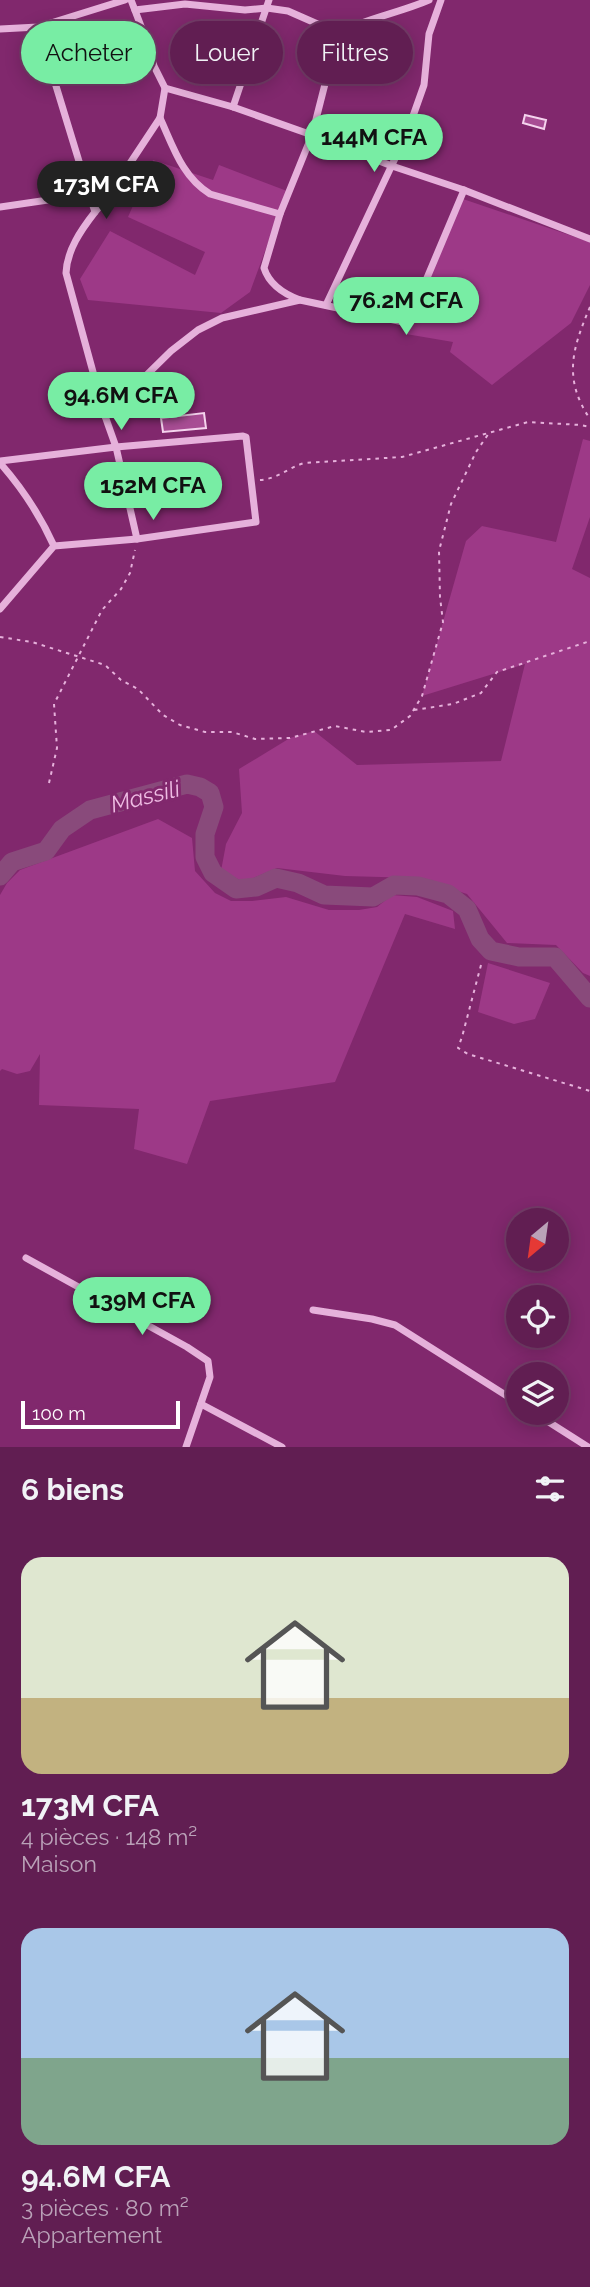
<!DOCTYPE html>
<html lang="fr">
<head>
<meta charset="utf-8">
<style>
  :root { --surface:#611e52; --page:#6a2b5c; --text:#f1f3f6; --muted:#baa2b8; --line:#753c69; --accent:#78eda4 }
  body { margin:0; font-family:Raleway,sans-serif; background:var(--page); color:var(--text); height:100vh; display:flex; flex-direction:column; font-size:26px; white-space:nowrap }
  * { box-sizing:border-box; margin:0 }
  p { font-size:23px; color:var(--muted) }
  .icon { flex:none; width:38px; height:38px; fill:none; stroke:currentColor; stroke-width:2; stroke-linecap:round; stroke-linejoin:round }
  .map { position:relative; height:1447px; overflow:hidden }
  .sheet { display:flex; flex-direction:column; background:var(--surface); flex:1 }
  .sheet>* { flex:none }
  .guide { position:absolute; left:21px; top:21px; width:550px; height:63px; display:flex; gap:14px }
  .needle { width:46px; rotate:209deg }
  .controls { position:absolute; left:506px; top:1208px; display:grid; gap:14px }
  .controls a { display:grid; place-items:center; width:63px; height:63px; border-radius:50%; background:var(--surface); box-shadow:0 4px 18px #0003,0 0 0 2px var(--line); font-size:35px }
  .scale { position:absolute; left:21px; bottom:18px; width:159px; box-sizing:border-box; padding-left:7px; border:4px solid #fff; border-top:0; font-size:19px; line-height:24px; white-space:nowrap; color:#fff; -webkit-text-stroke:5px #81286d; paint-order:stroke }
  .price { position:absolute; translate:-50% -60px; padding:0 16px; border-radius:24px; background:var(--accent); color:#111; font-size:23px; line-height:46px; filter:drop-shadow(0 2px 4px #0008) }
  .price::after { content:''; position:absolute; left:50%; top:42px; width:21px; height:16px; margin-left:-10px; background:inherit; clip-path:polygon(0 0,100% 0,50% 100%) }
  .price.active { background:#222; color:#fff }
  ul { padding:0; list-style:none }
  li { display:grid; align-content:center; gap:14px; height:371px; padding:0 21px }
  li span { display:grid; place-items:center; height:217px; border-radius:21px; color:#555 }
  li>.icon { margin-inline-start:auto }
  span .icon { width:126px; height:126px; fill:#fffc; stroke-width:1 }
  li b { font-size:30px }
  h2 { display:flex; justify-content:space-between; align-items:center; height:84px; padding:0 21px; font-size:30px }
  .pill { padding:0 24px; border-radius:32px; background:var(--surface); box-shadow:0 4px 18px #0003,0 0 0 2px var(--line); font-size:24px; line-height:63px }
  .pill.active { background:var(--accent); color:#111 }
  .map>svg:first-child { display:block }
  .green { fill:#9d3987 }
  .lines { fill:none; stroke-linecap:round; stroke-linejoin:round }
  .river { stroke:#894a7b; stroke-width:19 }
  .building { fill:#a84d94; stroke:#f5d4ee; stroke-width:2 }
  .path { stroke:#e6b1db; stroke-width:2; stroke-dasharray:3.5 5; stroke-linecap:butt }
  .street { stroke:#e6b1db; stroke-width:7 }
  .labels { text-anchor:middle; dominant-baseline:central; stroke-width:6; stroke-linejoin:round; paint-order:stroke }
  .water-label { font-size:23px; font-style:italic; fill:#eebce3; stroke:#81286d }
</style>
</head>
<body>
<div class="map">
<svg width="590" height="1447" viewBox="0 0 590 1447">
  <rect width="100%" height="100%" fill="#81286d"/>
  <g class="green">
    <path d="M153,160l60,20 6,-15 68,26 -37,101 -29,21 -133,-13 -8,-21 30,-48 85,44 10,-23 -77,-35z"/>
    <path d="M463,199l127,43v43l-19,38 -79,62 -42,-33 3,-10 -47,-8z"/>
    <path d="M583,439l7,2v76l-18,52 18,9v398l-7,-3 -27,-28 -49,-2 -40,-49 -50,-16 -72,-2 -68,-8 -33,14 -23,-11 5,-27 16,-31 -3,-44 51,-31 24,-7 43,34 144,-4 24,-97 -103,32 44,-155 16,-15 74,16z"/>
    <path d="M158,819l34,19 3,33 20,22 16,8h21l34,-4 43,13h30l18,-3 15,-12 25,2 36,14 2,18 -50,-15 -70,168 -125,19 -23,63 -53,-15 5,-40 -100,-4 1,-51 -10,17 -13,3 -15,-5 -2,2v-176l7,-12 13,-13z"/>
    <path d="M488,963l62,20 -15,36 -21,5 -36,-12z"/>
  </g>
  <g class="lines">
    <path class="river" d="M0,876l12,-14 34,-11 16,-22 28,-19 97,-26 13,3 10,6 4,14 -9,27v23l8,16 23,16 20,-2 20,-9 22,5 26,12 49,2 21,-12 24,1 30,8 19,15 13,30 11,12 28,6h36l35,41"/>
  </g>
  <g class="building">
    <path d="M525,115l21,5 -2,9 -21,-6z"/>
    <path d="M204,413l2,15 -43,4 -2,-14z"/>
  </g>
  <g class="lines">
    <g class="path">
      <path d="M590,307c-18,42 -27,72 0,112"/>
      <path d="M260,480c17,-1 28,-12 44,-17l98,-6 126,-35 53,3 9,2"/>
      <path d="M0,637l32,5 73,23 16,15 17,9 25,26 17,10 25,7h27l23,7 35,-1 45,-12 31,6 25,-2 19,-14 12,-20 21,-74 -3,-25 -1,-46 12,-47 25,-52 13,-19"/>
      <path d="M414,710l39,-6 28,-11 16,-21 93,-31"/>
      <path d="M49,783l8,-35 -3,-44 48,-94 19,-21 9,-16 5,-23"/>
      <path d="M481,965l-19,72 -4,11 10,6 122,37"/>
    </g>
    <g class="street">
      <path d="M135,10l50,-6 60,6 22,-2 21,3 50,22c29,-15 61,-20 91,-33"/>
      <path d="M38,27l51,167"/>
      <path d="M0,29l38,-2 87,-27"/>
      <path d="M165,88l68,19 79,28 80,31 72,24 126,49"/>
      <path d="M233,107l36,-107"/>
      <path d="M160,118c13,28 22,59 50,76l70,20"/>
      <path d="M0,207l89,-13 6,18 12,-14 53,-80 5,-30 -11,-22 -10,-32 -13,-34"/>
      <path d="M95,212c-14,18 -28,38 -29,61l39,143"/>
      <path d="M300,300c-16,-6 -31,-16 -36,-32l16,-54 32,-79 26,-102"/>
      <path d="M326,305l81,-172 17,-48 5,-51 12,-34"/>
      <path d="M0,461l116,-14 127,-11 3,1 10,85 -119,17 -83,7 -54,63"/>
      <path d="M0,463c22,25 40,52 54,83"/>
      <path d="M137,539l-21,-92 -11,-31 66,-65 27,-21 24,-12 78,-18 108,23 56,-133"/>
      <path d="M26,1258l161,89 21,14 2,16 -24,70"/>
      <path d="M313,1310l59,9 23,6 123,78"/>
      <path d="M201,1404l81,43"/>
      <path d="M533,1412l55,35"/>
    </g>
  </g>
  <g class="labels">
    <g class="water-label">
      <text transform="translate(145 796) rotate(-14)">Massili</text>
    </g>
  </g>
</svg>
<div class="controls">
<a><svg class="needle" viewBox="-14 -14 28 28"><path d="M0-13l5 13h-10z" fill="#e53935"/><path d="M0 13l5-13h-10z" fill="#baa2b8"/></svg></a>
<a><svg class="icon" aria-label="locate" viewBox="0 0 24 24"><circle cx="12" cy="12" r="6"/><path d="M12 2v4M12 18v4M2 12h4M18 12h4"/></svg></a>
<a><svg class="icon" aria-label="layers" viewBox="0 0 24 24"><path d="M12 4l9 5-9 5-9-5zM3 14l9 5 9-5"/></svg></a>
</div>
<div class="scale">100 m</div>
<b class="price" style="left:374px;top:174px">144M CFA</b>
<b class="price active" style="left:106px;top:221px">173M CFA</b>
<b class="price" style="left:406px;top:337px">76.2M CFA</b>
<b class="price" style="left:121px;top:432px">94.6M CFA</b>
<b class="price" style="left:153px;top:522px">152M CFA</b>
<b class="price" style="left:142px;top:1337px">139M CFA</b>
<div class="guide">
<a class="pill active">Acheter</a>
<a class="pill">Louer</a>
<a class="pill">Filtres</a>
</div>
</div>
<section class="sheet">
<h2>6 biens<svg class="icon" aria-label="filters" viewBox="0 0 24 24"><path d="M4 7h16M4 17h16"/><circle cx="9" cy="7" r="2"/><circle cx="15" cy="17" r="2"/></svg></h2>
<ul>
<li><span style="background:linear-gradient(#dfe7d0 65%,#c2b280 0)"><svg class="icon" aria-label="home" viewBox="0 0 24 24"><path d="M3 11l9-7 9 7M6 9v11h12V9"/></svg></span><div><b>173M CFA</b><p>4 pièces · 148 m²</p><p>Maison</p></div></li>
<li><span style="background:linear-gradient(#a9c7e8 60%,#7fa58c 0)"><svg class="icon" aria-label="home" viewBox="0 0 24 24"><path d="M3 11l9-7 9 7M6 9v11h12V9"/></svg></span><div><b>94.6M CFA</b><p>3 pièces · 80 m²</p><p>Appartement</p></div></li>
</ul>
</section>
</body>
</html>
